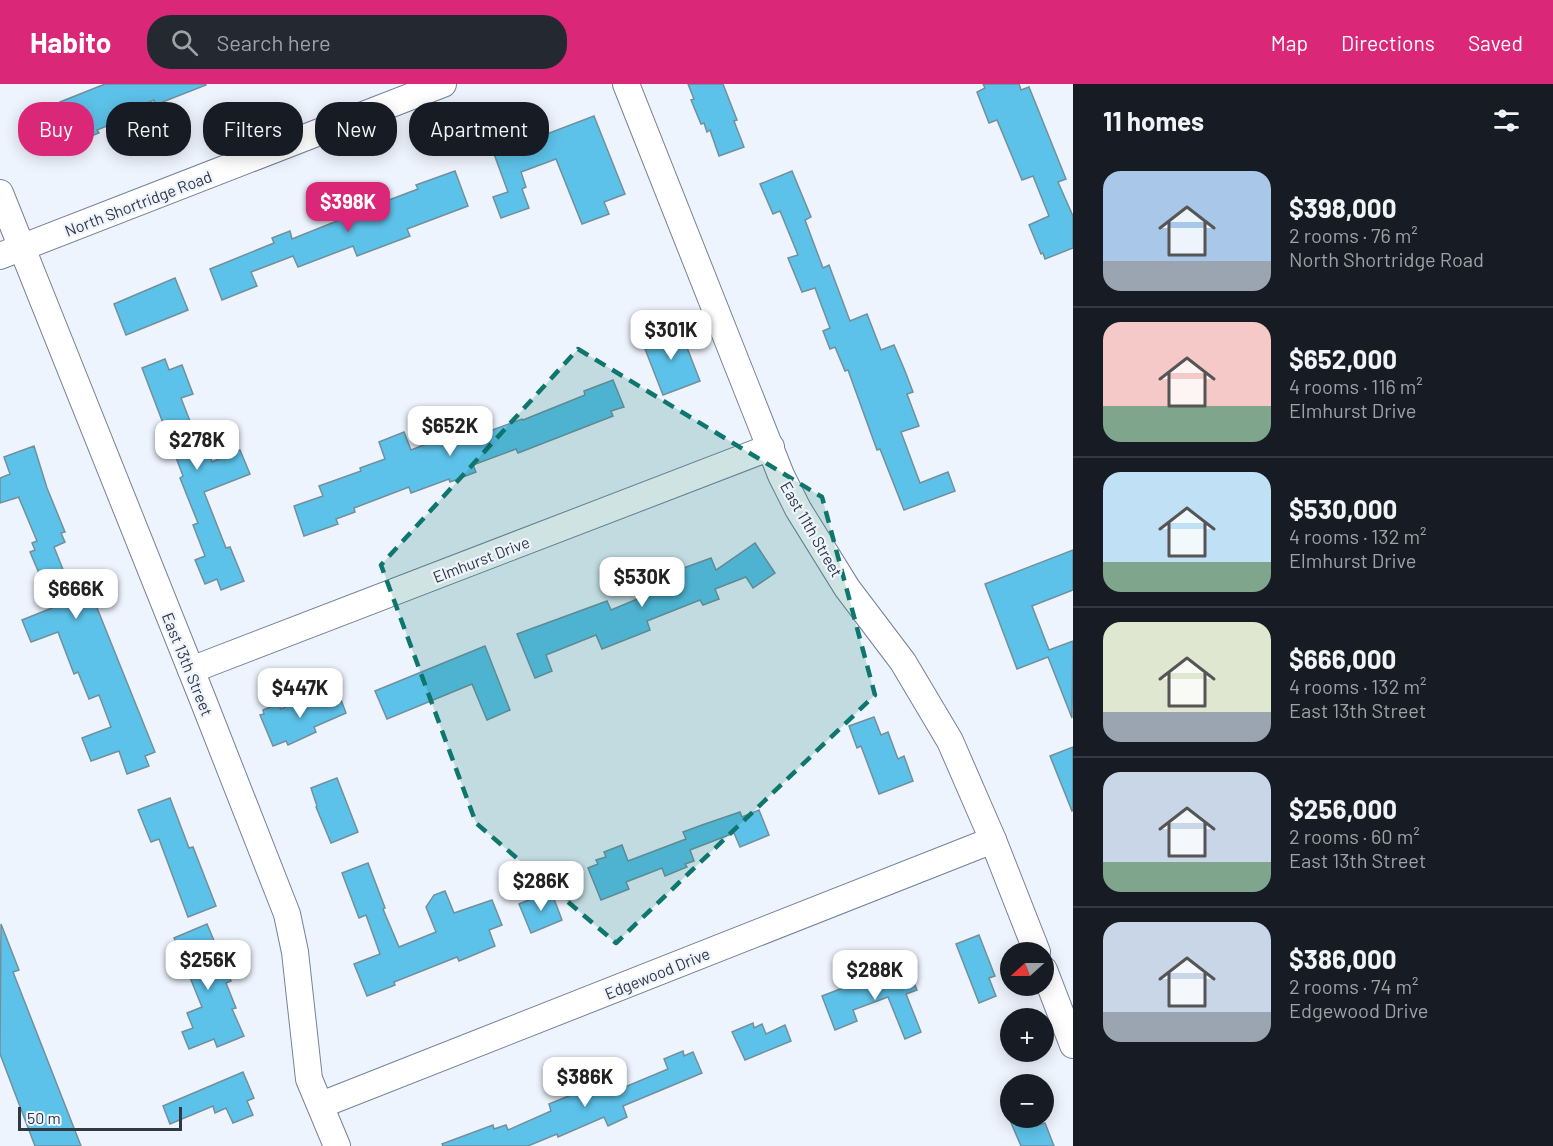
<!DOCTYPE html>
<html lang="en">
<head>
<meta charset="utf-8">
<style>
  :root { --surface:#171b24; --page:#242831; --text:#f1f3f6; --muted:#9ea1a6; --line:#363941; --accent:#db2777 }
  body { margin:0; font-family:Barlow,sans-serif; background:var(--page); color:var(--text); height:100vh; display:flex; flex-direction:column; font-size:22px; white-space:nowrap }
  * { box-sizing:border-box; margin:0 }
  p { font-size:20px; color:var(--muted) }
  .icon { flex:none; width:33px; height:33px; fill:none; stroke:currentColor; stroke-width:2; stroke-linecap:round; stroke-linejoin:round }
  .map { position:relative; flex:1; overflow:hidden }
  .drawer { display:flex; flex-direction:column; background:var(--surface); width:480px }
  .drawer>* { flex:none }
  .guide { position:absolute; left:18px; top:18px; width:570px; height:54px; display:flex; gap:12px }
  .needle { width:39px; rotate:249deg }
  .tools { position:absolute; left:1000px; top:858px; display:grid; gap:12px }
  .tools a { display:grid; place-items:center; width:54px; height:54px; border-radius:50%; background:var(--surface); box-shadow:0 3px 15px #0003; font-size:30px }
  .scale { position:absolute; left:18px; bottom:15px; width:164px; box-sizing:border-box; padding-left:6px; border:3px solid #323842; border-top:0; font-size:16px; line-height:21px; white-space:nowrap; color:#323842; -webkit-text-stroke:4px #eef4fe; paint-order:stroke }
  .price { position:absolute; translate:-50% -51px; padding:0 14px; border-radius:12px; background:#fff; color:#222; font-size:20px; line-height:39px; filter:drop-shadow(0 2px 3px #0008) }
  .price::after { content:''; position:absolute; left:50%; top:36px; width:18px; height:14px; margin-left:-9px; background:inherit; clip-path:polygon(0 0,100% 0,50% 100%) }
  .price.on { background:var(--accent); color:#fff }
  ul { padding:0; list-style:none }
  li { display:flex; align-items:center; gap:18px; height:150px; padding:0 30px }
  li+li { border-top:2px solid var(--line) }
  li span { display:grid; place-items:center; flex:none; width:168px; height:120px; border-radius:18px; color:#555 }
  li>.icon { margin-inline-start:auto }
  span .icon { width:72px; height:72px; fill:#fffc; stroke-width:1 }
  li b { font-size:26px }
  h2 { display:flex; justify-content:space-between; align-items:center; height:72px; padding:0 30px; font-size:26px }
  .chip { padding:0 21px; border-radius:24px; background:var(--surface); box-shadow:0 3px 15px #0003; font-size:21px; line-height:54px }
  .chip.on { background:var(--accent); color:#fff }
  header { display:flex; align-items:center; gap:36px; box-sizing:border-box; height:84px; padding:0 30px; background:var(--accent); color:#fff }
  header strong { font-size:28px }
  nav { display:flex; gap:33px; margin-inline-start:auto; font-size:21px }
  .search { width:420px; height:54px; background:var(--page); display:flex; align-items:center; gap:15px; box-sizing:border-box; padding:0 21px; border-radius:24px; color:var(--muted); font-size:22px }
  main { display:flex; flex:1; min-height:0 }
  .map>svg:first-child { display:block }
  .building { fill:#5dc2e9; stroke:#728f9c; stroke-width:1.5 }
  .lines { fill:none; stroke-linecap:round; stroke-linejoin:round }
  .street-casing { stroke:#748197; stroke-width:28 }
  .street { stroke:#fff; stroke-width:26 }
  .marked { fill:#0f766e; fill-opacity:0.2; stroke:#0f766e; stroke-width:4.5; stroke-dasharray:12 8; stroke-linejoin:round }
  .labels { text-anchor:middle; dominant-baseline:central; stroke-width:4.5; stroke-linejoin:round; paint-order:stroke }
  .street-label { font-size:16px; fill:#323842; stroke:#eef4fe }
</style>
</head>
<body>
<header>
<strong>Habito</strong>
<div class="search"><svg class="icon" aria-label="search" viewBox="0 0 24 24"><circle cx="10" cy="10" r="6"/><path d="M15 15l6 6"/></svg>Search here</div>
<nav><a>Map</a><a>Directions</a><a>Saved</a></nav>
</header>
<main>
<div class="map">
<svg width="1073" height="1062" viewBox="0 0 1073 1062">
  <rect width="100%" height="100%" fill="#eef4fe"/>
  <g class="building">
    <path d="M105,0h100l1,1 -51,20 -1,-5 -37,15 2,6 -22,9 2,3 -45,18 -11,-30 22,-8 -5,-11z"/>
    <path d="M688,0h35l14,36 -3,1 10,26 -25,9 -9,-26 -3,2 -3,-9 -3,1 -10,-24 3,-1z"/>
    <path d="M983,0h36l2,6 8,-3 37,92 -8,3 15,34v32l-28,11 -2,-6 -2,1 -12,-29 20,-9 -16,-40 -11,4 -25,-60 -8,3 -12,-31 8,-4z"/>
    <path d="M594,32l31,78 -21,8 5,12 -27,10 -26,-65 -35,13 5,15 -4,2 7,19 -28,10 -8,-21 15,-5 -14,-38z"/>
    <path d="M455,87l13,35 -61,23 3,7 -53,20 -4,-10 -55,21 -5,-11 -42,16 6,14 -35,14 -12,-31 64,-26 -2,-5 18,-7 2,8 50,-20 -2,-7 18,-6 2,5 58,-22 -2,-4z"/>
    <path d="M792,87l19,46 -6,3 18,48 6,-3 21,56 17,-7 14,36 13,-5 11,26 8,21 -6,2 12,32 -18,6 19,51 28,-11 7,19 -51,19 -24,-61 -3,1 -29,-80 -3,1 -10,-24 -5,2 -7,-18 7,-3 -15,-40 -13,4 -14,-34 10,-3 -18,-44 -7,3 -13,-30z"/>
    <path d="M175,194l13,32 -62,25 -12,-31z"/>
    <path d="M667,240l4,12 10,-4 19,49 -37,14 -18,-46 9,-4 -5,-14z"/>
    <path d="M165,275l4,11 13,-5 11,29 -12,4 17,44 6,-2 8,22 28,-12 10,24 -46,18 22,56 4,-1 14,34 -23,9 -4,-11 -12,5 -10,-24 10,-4 -12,-31 5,-2 -18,-45 3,-2 -9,-24 -32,-84z"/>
    <path d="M613,296l11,27 -13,4 2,5 -95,37 -2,-4 -43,16 3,7 -26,10 -1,-3 -38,14 -2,-6 -55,21 1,4 -19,7 2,5 -34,12 -10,-30 29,-10 -4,-10 42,-15 -1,-3 25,-9 -6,-17 25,-10 7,18 72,-28 4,10 35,-13 1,1 62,-25 -1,-4z"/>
    <path d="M34,362l13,42 18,44 -4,1 4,9 -11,5 12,30 12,-5 7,18 4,-2 66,164 -10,4 4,10 -22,8 -8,-23 -28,10 -9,-23 29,-11 -12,-32 -10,4 -11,-27 -4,2 -16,-42 -27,10 -9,-22 35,-14 -14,-34 -4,1 -9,-21 5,-2 -3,-7 5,-2 -18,-43v-1l-19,6v-25l10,-4 -6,-17z"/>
    <path d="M755,459l20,30 -22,15 -7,-11 -31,12 4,10 -16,6 -3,-5 -53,21 3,9 -48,19 -6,-14 -50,20 6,16 -17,7 -18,-44 90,-33 4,9 48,-20 -5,-11 57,-21 5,12z"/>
    <path d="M1073,466v40l-41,16 17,44 24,-9 -1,77 -24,-61 -31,12 -32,-85z"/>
    <path d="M485,562l25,64 -23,10 -15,-36 -85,35 -12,-28z"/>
    <path d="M338,608l8,21 -32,14 2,5 -28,13 -2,-4 -13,5 -13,-31 4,-1 -1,-4 15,-6 3,5 12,-5 2,6z"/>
    <path d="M874,633l7,18 7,-3 10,27 6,-3 9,25 -34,13 -18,-48 -4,2 -8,-22z"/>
    <path d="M1073,663v63l-1,1 -22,-55z"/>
    <path d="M337,694l21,54 -27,11 -15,-36 1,-1 -6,-18z"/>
    <path d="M170,714l19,50 4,-1 23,59 -28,11 -29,-78 -8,3 -13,-32z"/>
    <path d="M759,726l10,25 -29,12 -6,-14 -44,17 4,11 -9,3 2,3 -22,9 -3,-8 -36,14 3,7 -28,11 -13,-32 10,-4 -2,-4 10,-3 -2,-5 18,-7 6,16 58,-22 -3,-7 19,-7 38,-13 2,5z"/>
    <path d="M368,779l17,45 -2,1 16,38 37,-15 -10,-25 8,-12 11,-4 9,22 38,-13 10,25 -13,5 6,16 -36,15 -2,-4 -63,25 1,3 -28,11 -13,-32 26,-10 -14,-39 -7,3 -17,-45z"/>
    <path d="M551,807l11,29 -31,13 -12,-29z"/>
    <path d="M1,840l18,46 -6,2 68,174h-46l-35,-92z"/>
    <path d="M207,840l24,57 -5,2 10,25 -4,1 12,27 -27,11 -3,-8 -25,10 -7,-17 11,-4 -6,-15 15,-6 -28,-69z"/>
    <path d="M979,851l16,41 -6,2 7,18 -17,7 -23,-59z"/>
    <path d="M907,882l10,24 -11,4 15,38 -16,7 -17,-42 -35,13 4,11 -22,9 -13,-34 34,-13 2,4z"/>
    <path d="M753,939l1,5 8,-4 4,10 19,-9 6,16 -46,19 -13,-28z"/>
    <path d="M683,967l1,5 9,-4 9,21 -79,33 4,11 -19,9 -4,-9 -46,20 -1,-3 -29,12h-85l-1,-2 51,-19 1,4 12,-4 2,5 43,-19 -2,-7 64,-26 2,4 7,-3 3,8 43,-18 -4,-10z"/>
    <path d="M243,988l11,26 -7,3 6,14 -20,8 -7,-15 -11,5 -2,-7 -43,18 -7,-18z"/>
    <path d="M1009,1034h23l4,8 9,-3 9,23h-33z"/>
  </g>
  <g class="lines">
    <defs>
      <g id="street">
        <path d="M626,0l155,391 17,34 49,79 56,74 47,79 43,99 44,112"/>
        <path d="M0,109l203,507 84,214 8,38 14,127 28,67"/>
        <path d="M0,172l443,-172"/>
        <path d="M191,586l580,-223"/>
        <path d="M1044,886l29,75"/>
        <path d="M321,1021l672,-265"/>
      </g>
    </defs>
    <use href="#street" class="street-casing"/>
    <use href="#street" class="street"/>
  </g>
  <path class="marked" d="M578,265l244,148 53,198 -259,248 -140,-120 -95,-258z"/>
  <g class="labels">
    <g class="street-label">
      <text transform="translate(138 119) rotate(-21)">North Shortridge Road</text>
      <text transform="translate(812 445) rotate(60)">East 11th Street</text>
      <text transform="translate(481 475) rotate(-21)">Elmhurst Drive</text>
      <text transform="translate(188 580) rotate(68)">East 13th Street</text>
      <text transform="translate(657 889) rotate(-22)">Edgewood Drive</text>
    </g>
  </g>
</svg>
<div class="tools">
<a><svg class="needle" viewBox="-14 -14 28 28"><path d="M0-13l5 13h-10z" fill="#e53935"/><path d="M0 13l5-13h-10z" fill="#9ea1a6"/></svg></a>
<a>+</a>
<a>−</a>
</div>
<div class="scale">50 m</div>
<b class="price on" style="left:348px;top:149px">$398K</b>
<b class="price" style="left:671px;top:277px">$301K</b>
<b class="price" style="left:450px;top:373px">$652K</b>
<b class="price" style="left:197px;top:387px">$278K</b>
<b class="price" style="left:642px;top:524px">$530K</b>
<b class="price" style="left:76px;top:536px">$666K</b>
<b class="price" style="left:300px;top:635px">$447K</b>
<b class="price" style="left:541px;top:828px">$286K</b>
<b class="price" style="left:208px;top:907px">$256K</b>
<b class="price" style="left:875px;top:917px">$288K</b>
<b class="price" style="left:585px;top:1024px">$386K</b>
<div class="guide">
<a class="chip on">Buy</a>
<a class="chip">Rent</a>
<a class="chip">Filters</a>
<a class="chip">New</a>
<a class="chip">Apartment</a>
</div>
</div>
<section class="drawer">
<h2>11 homes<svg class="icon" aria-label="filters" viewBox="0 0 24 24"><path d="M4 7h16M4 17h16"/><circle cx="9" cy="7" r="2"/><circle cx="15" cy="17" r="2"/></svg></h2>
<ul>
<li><span style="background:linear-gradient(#a9c7e8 75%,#9aa5b1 0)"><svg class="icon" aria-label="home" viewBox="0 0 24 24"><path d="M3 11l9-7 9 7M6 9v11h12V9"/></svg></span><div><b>$398,000</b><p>2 rooms · 76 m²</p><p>North Shortridge Road</p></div></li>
<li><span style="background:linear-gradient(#f6c9c9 70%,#7fa58c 0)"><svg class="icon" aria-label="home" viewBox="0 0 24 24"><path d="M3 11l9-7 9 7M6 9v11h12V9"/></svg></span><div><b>$652,000</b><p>4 rooms · 116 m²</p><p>Elmhurst Drive</p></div></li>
<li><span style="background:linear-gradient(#bfe0f5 75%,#7fa58c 0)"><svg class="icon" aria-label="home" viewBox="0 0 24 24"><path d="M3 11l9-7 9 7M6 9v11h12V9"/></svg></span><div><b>$530,000</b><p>4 rooms · 132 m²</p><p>Elmhurst Drive</p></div></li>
<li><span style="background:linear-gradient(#dfe7d0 75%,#9aa5b1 0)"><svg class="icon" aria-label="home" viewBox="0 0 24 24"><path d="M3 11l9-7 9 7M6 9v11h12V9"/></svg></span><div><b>$666,000</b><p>4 rooms · 132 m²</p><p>East 13th Street</p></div></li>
<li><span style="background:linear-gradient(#c9d6e8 75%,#7fa58c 0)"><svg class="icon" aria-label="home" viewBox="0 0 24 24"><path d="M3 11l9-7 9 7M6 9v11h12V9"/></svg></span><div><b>$256,000</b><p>2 rooms · 60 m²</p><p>East 13th Street</p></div></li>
<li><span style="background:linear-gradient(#c9d6e8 75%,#9aa5b1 0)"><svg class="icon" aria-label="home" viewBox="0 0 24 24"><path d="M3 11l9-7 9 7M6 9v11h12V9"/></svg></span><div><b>$386,000</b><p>2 rooms · 74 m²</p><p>Edgewood Drive</p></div></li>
</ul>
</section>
</main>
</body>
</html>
